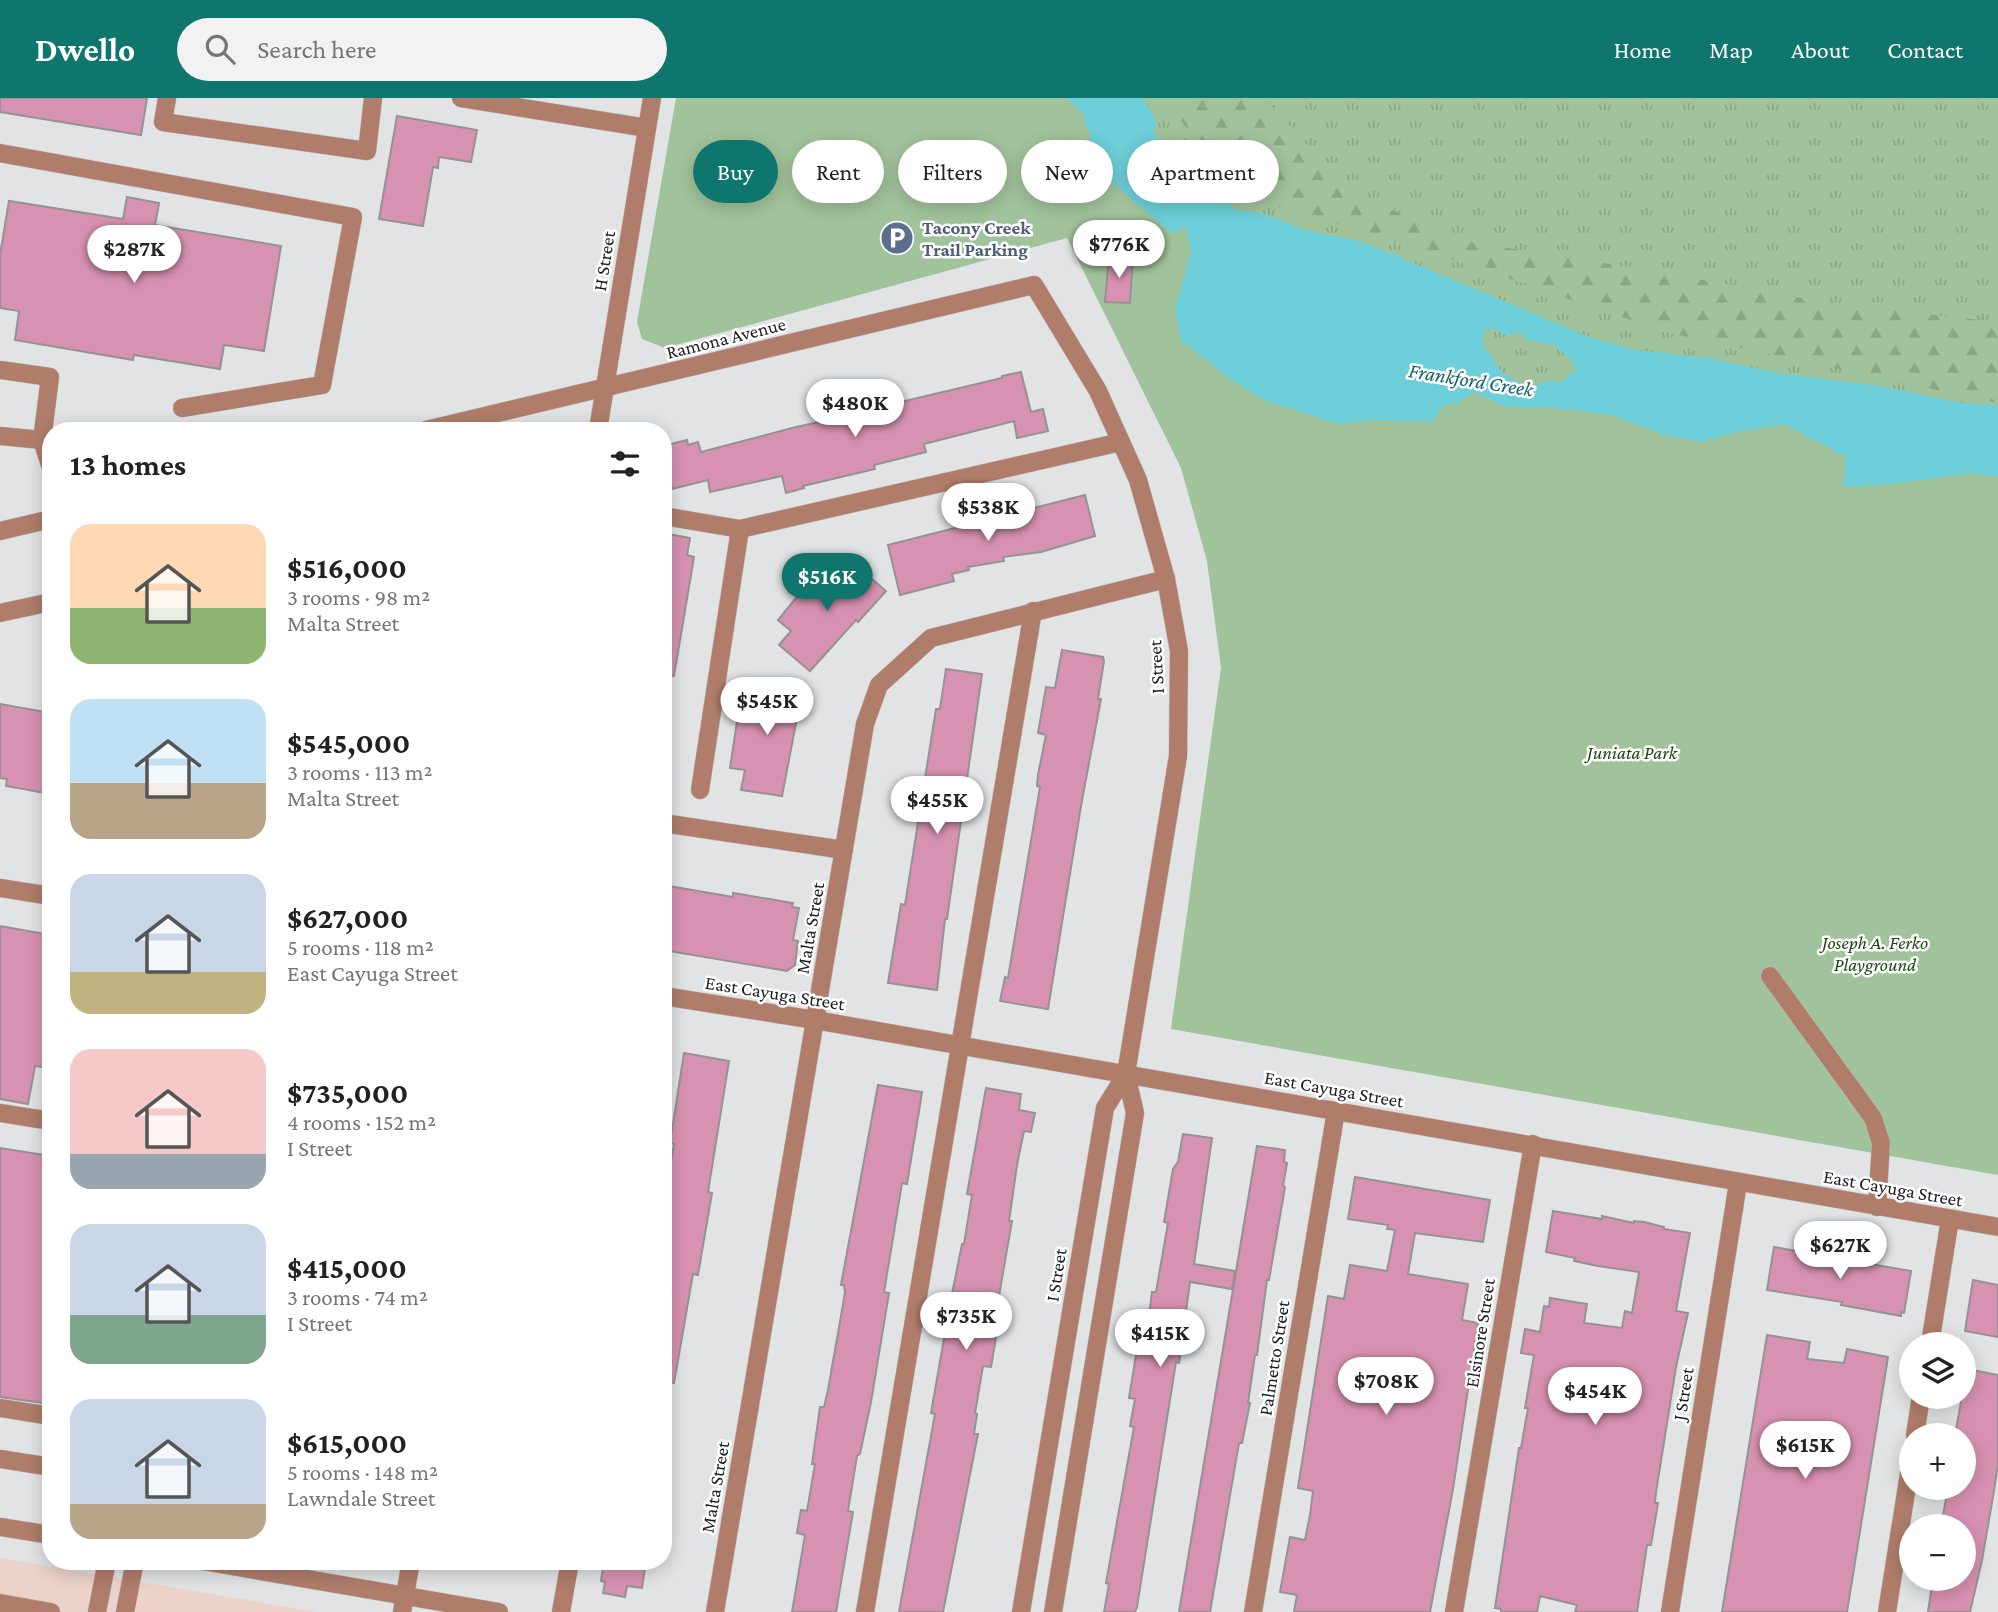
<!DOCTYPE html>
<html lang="en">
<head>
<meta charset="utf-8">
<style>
  :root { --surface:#fff; --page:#f2f2f2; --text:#202124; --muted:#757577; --accent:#0f766e }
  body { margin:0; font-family:"Crimson Pro",serif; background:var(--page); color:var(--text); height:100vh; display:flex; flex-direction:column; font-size:26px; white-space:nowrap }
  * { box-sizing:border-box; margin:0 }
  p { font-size:23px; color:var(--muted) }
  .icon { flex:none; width:38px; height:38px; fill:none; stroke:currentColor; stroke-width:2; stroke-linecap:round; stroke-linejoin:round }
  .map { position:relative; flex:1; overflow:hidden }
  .details { position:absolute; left:42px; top:324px; width:630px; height:1148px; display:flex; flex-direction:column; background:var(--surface); border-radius:28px; box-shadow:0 4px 18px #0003 }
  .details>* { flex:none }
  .banner { position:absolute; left:693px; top:42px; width:665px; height:63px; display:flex; gap:14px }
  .buttons { position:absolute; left:1899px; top:1234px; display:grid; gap:14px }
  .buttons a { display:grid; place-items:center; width:77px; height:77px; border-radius:50%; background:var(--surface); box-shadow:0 4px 18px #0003; font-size:35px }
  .price { position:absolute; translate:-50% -60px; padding:0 16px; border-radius:24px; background:#fff; color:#222; font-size:23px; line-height:46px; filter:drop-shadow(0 2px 4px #0008) }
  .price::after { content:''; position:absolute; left:50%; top:42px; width:21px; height:16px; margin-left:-10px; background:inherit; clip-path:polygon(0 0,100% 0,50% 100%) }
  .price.selected { background:var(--accent); color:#fff }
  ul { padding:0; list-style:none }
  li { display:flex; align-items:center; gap:21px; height:175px; padding:0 28px }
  li span { display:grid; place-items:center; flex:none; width:196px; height:140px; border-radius:21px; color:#555 }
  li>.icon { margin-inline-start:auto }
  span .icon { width:84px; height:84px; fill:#fffc; stroke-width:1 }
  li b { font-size:30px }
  h2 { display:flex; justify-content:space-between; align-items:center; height:84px; padding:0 28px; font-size:30px }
  .chip { padding:0 24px; border-radius:32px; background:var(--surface); box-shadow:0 4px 18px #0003; font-size:24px; line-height:63px }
  .chip.selected { background:var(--accent); color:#fff }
  header { display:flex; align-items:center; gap:42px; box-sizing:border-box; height:98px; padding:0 35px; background:var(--accent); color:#fff }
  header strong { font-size:33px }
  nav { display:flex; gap:38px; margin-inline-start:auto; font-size:24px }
  .search { width:490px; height:63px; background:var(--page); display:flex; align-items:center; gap:18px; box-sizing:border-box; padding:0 24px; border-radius:38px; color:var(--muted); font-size:26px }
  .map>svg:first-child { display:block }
  .education { fill:#ebd3c9 }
  .grass { fill:url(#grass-tufts) }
  .forest { fill:url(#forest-firs) }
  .green { fill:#a1c39b }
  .water { fill:#6dcfd9; fill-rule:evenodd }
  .building { fill:#d892b1; stroke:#959294; stroke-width:2 }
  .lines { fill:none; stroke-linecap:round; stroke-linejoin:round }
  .minor-casing { stroke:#bdbfc1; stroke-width:19 }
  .minor { stroke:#b07d6b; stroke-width:18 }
  .labels { text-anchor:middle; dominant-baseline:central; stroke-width:5; stroke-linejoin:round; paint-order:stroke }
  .service-label { font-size:19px; font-weight:bold; fill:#4e5e75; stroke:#fff; text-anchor:start }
  .street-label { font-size:19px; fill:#1b1c1d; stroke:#fff }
  .park-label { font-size:19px; font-style:italic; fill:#19470f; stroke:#fff }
  .water-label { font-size:21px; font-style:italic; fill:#10636b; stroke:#fff }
</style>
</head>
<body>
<header>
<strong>Dwello</strong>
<div class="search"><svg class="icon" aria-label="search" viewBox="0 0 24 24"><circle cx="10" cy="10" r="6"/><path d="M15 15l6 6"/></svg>Search here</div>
<nav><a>Home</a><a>Map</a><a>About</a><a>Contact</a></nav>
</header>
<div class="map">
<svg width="1998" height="1514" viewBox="0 0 1998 1514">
  <defs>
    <pattern id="grass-tufts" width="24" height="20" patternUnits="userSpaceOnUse" patternTransform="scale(1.75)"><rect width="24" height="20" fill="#a1c39b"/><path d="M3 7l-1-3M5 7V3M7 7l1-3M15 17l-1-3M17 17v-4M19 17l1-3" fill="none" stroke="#8aa785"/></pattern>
    <pattern id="forest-firs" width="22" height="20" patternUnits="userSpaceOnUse" patternTransform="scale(1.75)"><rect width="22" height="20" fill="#a1c39b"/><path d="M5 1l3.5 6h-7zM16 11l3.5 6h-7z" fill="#8aa785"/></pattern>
  </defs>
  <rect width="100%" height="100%" fill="#e1e3e5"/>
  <path class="education" d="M0,1460l317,54h-317z"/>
  <path class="grass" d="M1105,0h893v349l-467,-55 -134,-24z"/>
  <path class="forest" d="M1164,0h100l82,89 105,52 204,32 167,31 176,20v81l-328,-70 -247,-83 -187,-56z"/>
  <path class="green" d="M676,0h429l86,132 340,162 467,55v728l-827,-146 50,-361 -14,-107 -26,-93 -114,-230 -402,110 -23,-9 -5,-17z"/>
  <path class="water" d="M1067,0h76l14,24 -4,11 22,28 24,17 36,32 28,3 42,17 58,12 226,95 45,13 69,7 75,16 102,13 77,16 41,3v72l-25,-4 -83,11 -47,3 3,-30 -62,-33 -47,8 -35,10 -38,-7 -53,-20 -67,-8h-37l-34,-15 -13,10 -16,4 -13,16 -61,-2 -32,4 -72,-23 -38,-23 -48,-39 -5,-31 16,-55 -5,-26 -15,6 -87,-75 7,-24 -6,-9 -2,-11zM1492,230l15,8 10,-4 13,9 24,4 14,12 9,12 -16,13 -12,-2 -20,8c-8,-5 -19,-8 -25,-15 -10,-8 -13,-20 -22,-28l2,-14z"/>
  <g class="building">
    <path d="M0,0h147l-6,37 -141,-23z"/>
    <path d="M397,18l80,14 -6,32 -32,-5 -1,11 -5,-1 -10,59 -44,-7z"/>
    <path d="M127,99l32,6 -4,22 126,21 -17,105 -40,-6 -4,24 -86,-14 -1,5 -118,-20 4,-29 -19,-3v-53l9,-54 114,18z"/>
    <path d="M1109,158l24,1 -3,46 -25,-1z"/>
    <path d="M1021,274l10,40 12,-3 5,22 -31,7 -3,-17 -90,23 2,8 -52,13 1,4 -72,17 1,2 -18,5 -4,-17 -72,16 -2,-12 -36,9 -1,-6 -8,2v-39l24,-6 1,5 10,-3 3,10 95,-25 106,-23 -1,-2 101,-24v-2z"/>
    <path d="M1085,397l10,41 -54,16 -38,5 1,4 -36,6 1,3 -17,4 2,7 -54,14 -12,-50z"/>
    <path d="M663,435l27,5 -3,17 7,2 -20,119 -11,-1z"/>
    <path d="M851,463l35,30 -28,31 -2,-2 -46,51 -31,-26 12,-14 -13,-11 35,-43 12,10 17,-20 2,2z"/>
    <path d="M1062,552l41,7 1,4 -6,38h3l-20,107 -33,203 -48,-8 5,-24 3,1 32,-191 -3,-1 1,-11 8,-40 -8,-2 8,-46 9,1z"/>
    <path d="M946,571l36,5 -35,245h-2l-8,71 -49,-7 13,-79 4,1 31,-196h4z"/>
    <path d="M760,582l43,7 -21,109 -41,-6 4,-20 -15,-2 8,-53 5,1 4,-19 10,1z"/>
    <path d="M0,606l51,9v81l-45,-8 1,-7 -7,-1z"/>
    <path d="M663,787l70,12v-4l60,10 -1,4 7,1 -6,32 5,1 -3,24 -8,6 -124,-21z"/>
    <path d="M0,828l51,9v133l-16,-2 -7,38 -28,-5z"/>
    <path d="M684,955l45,8 -21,131 4,1 -14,82 -5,-1 -19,109 -11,-1v-172l11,-66 -4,-1z"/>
    <path d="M878,987l44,7 -3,19 -12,73 -5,-1 -9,55 -9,54 5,1 -18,109 -11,52 -3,2 -9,55 5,1 -17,100h-44l13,-77 -8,-2 2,-12 2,-11 6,1 8,-47h-3l8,-57h4l4,-17 17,-97 -1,-8h-3z"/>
    <path d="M986,990l35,6 -2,16 16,3 -4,19 -7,-1 -7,34 -8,56h3l-17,98 4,1 -8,47 -8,-1 -8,47 2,1 -3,20h4l-35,178h-44l36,-198 -4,-1 19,-109 12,-60h2l8,-49 -5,-1z"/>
    <path d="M1183,1036l29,4 -18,126 41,7 -3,18 -42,-7 -11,81 -3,-1 -39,245 -2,5h-31l5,-28 -3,-1 28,-156 -4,-1 5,-27 -6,-1 9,-55 5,1 1,-5h2l6,-47h4l12,-69 -4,-1 9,-53 5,-7z"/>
    <path d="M1257,1048l28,4 -1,12 3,1 -4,23 2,1 -16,93h-2l-10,75h-2l-7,48h2l-8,40h-3l-29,169h-31z"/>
    <path d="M0,1050l51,8v248l-51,-7z"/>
    <path d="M1355,1079l135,23 -7,42 -68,-9 -7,41 60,10 -6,36 16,3 -25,166 -23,123h-136l3,-17 -17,-3 10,-55 15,3 5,-25 3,-24 -15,-3 30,-192 16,3 6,-34 37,6 8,-41 -8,-1 1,-4 -40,-6z"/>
    <path d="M1553,1113l49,8v-3l32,7v-2l10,1 20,5v2l26,4 -14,78 12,2 -12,54 -20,125 -1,11h3l-7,42h-4l-10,67h-62l2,-7 -37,-9 -3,16h-36v-3l-6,-1 24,-160h2l7,-40h-3l9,-53 -13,-2 4,-24 15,3 4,-26 5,1 1,-9 37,6 -3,19 38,5 3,-17 7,2 7,-41 -41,-6 -24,-5 1,-3 -29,-6z"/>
    <path d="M1774,1149l137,24 -7,42 -3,-1v4l-60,-11 1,-3 -75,-12z"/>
    <path d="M1973,1182l25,5v52l-33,-6z"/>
    <path d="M1767,1237l43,7 -3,17 37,4 3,-14 41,8 -41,255h-125z"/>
    <path d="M1967,1271l31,6v89l-4,27 -12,69 -12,52h-42l5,-34h31v-52h-23l7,-38h16v-53h-9z"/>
    <path d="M604,1463h42l-4,27 -15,-2 -2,11 -22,-4 2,-11 -4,-1z"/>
  </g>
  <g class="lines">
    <defs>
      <g id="minor">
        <path d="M167,0l-4,24 204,29 6,-53"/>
        <path d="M461,0l186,30"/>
        <path d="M0,55l353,64 -31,168 -140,23"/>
        <path d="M0,272l50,7 -8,63 9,28"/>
        <path d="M426,332l608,-145 64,106 40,89 28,99 13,72 -1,105 -52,318 9,39 -82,499"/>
        <path d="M598,332l54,-332"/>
        <path d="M0,338l42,4"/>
        <path d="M663,418l77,13 381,-87"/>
        <path d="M0,433l51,-12"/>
        <path d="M0,515l51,-11"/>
        <path d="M700,692l40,-261"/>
        <path d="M663,725l181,27"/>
        <path d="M0,790l51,8"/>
        <path d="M1770,878l103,142 8,25 -4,64"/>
        <path d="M663,898l152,24 1183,207"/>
        <path d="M0,1015l51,8"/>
        <path d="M1930,1246l20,-125"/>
        <path d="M0,1310l51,8"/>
        <path d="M1915,1337l6,-39"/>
        <path d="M0,1361l51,8"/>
        <path d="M0,1429l51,8"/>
        <path d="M203,1463l296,51"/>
        <path d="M0,1505l51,9"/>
        <path d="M97,1514l10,-51"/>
        <path d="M125,1514l10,-51"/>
        <path d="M402,1514l9,-51"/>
        <path d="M561,1514l9,-51"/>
        <path d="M715,1514l150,-888 14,-39 52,-47 235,-59"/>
        <path d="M865,1514l168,-1001"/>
        <path d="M1021,1514l84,-504 21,-34"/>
        <path d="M1253,1514l83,-501"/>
        <path d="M1454,1514l79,-468"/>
        <path d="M1670,1514l68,-429"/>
        <path d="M1887,1514l24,-151"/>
      </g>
    </defs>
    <use href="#minor" class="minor-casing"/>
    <use href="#minor" class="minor"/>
  </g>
  <defs>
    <symbol id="parking-disc" viewBox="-11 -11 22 22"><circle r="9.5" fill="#5c6f8a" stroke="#fff"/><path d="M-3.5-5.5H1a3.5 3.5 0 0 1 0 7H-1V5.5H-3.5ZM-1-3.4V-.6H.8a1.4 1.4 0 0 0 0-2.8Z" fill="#fff"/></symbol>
  </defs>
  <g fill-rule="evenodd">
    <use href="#parking-disc" x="878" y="121" width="38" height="38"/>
  </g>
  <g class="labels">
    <g class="service-label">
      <text x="922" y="129">Tacony Creek<tspan x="922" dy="22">Trail Parking</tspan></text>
    </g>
    <g class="street-label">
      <text transform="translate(604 163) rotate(-81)">H Street</text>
      <text transform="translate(726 240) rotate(-14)">Ramona Avenue</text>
      <text transform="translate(1156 569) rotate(-93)">I Street</text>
      <text transform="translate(810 830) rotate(-80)">Malta Street</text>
      <text transform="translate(775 895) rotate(9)">East Cayuga Street</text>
      <text transform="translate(1334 991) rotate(10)">East Cayuga Street</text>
      <text transform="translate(1893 1090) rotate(10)">East Cayuga Street</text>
      <text transform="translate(1056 1177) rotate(-81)">I Street</text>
      <text transform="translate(1480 1235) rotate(-81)">Elsinore Street</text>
      <text transform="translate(1274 1260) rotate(-81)">Palmetto Street</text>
      <text transform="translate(1683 1296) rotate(-81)">J Street</text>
      <text transform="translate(715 1389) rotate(-80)">Malta Street</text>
    </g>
    <g class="park-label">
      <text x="1632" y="654">Juniata Park</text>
      <text x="1875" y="844">Joseph A. Ferko<tspan x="1875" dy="22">Playground</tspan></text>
    </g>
    <g class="water-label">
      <text transform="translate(1471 282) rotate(9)">Frankford Creek</text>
    </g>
  </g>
</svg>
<div class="buttons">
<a><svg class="icon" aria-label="layers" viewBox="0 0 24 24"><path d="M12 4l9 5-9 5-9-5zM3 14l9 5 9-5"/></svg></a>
<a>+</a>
<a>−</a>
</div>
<b class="price" style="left:1119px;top:182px">$776K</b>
<b class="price" style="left:134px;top:187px">$287K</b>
<b class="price" style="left:855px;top:341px">$480K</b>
<b class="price" style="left:988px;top:445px">$538K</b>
<b class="price selected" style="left:827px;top:515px">$516K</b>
<b class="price" style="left:767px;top:639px">$545K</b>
<b class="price" style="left:937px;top:738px">$455K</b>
<b class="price" style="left:1840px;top:1183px">$627K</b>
<b class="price" style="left:966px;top:1254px">$735K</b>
<b class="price" style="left:1160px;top:1271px">$415K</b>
<b class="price" style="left:1386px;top:1319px">$708K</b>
<b class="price" style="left:1595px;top:1329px">$454K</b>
<b class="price" style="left:1805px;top:1383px">$615K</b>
<div class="banner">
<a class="chip selected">Buy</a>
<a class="chip">Rent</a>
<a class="chip">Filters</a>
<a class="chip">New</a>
<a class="chip">Apartment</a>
</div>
<section class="details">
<h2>13 homes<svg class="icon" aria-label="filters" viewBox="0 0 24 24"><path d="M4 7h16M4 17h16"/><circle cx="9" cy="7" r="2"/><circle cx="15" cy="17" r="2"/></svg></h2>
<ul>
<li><span style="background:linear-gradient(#ffd9b3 60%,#8fb573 0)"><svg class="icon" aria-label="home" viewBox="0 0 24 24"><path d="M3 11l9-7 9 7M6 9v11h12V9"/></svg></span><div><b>$516,000</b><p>3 rooms · 98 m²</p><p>Malta Street</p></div></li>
<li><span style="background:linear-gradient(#bfe0f5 60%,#b9a48a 0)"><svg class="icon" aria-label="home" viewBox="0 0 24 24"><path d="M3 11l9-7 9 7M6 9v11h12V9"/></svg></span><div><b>$545,000</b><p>3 rooms · 113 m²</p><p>Malta Street</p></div></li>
<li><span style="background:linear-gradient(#c9d6e8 70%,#c2b280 0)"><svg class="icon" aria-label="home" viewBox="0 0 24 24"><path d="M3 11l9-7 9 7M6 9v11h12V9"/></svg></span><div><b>$627,000</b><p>5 rooms · 118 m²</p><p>East Cayuga Street</p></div></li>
<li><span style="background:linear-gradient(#f6c9c9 75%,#9aa5b1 0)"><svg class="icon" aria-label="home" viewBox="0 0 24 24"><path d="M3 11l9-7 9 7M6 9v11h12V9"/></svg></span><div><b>$735,000</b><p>4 rooms · 152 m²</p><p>I Street</p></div></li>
<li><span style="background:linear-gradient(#c9d6e8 65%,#7fa58c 0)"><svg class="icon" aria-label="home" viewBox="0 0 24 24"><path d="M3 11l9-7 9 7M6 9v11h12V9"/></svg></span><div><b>$415,000</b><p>3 rooms · 74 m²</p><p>I Street</p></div></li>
<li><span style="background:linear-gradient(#c9d6e8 75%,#b9a48a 0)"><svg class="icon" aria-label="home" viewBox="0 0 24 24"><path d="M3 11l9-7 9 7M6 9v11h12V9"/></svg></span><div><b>$615,000</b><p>5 rooms · 148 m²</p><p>Lawndale Street</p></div></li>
</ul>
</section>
</div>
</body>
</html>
